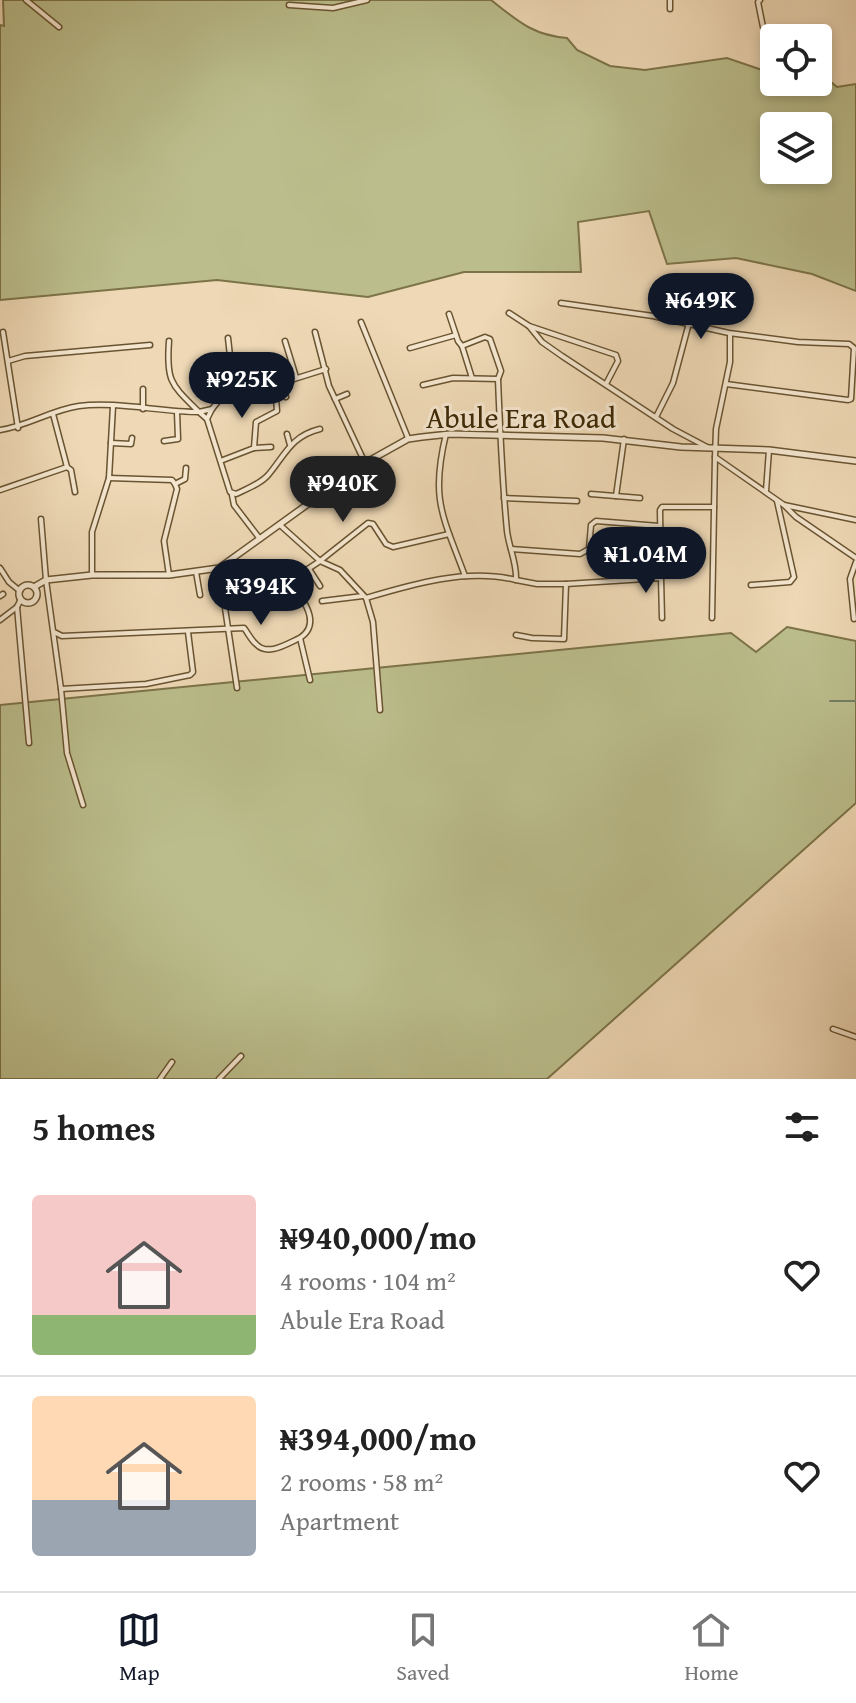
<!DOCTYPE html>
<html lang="en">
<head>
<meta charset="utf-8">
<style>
  :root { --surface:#fff; --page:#f6f6f6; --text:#222; --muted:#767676; --line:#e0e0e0; --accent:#111827 }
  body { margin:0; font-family:"Gentium Book Plus",serif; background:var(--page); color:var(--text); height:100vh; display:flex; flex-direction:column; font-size:30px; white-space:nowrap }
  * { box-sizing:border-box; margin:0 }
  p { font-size:26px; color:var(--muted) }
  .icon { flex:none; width:44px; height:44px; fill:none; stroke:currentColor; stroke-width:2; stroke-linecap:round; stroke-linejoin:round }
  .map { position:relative; height:1079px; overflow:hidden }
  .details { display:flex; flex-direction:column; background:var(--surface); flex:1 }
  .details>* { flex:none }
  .tools { position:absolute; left:760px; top:24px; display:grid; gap:16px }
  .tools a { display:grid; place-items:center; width:72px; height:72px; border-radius:8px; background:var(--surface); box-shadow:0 4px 12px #0003; font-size:40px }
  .price { position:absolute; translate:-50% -68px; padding:0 18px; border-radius:28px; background:var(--accent); color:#fff; font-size:26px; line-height:52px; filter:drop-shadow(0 2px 4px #0008) }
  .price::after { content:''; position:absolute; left:50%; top:48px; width:24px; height:18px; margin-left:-12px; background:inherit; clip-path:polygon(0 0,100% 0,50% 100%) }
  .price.on { background:#222; color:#fff }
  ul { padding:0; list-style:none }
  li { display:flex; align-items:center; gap:24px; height:200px; padding:0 32px }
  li+li { border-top:2px solid var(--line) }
  li span { display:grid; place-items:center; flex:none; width:224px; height:160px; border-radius:8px; color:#555 }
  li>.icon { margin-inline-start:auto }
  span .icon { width:96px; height:96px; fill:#fffc; stroke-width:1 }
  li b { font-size:34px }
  h2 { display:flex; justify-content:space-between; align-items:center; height:96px; padding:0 32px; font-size:34px }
  .tab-bar { display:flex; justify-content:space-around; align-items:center; height:112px; border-top:2px solid var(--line); background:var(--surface); font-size:22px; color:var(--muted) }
  .tab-bar a { display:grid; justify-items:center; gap:4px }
  .tab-bar .on { color:var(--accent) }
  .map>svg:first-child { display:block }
  .green { fill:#bbbe8c; stroke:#7c7348; stroke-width:2; fill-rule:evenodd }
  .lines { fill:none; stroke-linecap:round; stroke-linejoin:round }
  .stream { stroke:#758068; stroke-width:2 }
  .minor-casing { stroke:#695431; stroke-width:7 }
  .tertiary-casing { stroke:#695431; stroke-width:8 }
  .minor { stroke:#f4e6cf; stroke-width:4 }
  .tertiary { stroke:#f4e6cf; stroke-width:5 }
  .labels { text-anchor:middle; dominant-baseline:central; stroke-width:6; stroke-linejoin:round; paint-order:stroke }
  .street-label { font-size:30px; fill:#3d2805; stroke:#f4e6cf }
</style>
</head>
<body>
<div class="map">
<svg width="856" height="1079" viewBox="0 0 856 1079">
  <rect width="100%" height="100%" fill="#eed8b5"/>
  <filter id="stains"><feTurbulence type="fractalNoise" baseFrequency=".0025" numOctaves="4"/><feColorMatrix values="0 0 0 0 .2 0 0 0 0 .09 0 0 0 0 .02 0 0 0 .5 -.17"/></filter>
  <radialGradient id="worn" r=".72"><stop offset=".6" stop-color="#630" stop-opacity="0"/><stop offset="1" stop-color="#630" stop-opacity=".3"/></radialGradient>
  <g class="green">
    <path d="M3,0h488c27,21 41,35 76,38l10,12 33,16 35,4 82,-12 47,16v8h23l12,4 17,-8 11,9 19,-3v207l-44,-17 -76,-16 -69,6 -18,-53 -71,11 3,50h-117l-96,25 -151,-17 -217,20v-275l4,1zM774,126h44v44h-44z"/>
    <path d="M787,627l69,14v162l-309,276h-547v-374l731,-72 25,19z"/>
  </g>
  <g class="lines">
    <path class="stream" d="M830,701h26"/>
    <defs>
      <g id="minor">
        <path d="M26,0l33,27"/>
        <path d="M760,0l-2,2 5,25 11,15"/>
        <path d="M289,5l44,3 34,-8"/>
        <path d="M670,9v-9"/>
        <path d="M561,303l92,13 76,17 69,9 51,2 5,4 -3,51 -3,1 -122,-16"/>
        <path d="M509,313l20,13 13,16 20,14 111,73 34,18"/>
        <path d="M449,314l9,27 4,5"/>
        <path d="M361,322l47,116"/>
        <path d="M684,322l8,-43"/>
        <path d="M529,326l87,29 2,6 -12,23"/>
        <path d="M3,332l15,96"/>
        <path d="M315,332l14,54 36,77"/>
        <path d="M730,335v27l-14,67 -1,28 69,48 72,15"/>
        <path d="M169,341c-3,41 2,43 30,71l13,-3"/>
        <path d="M285,341l11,36"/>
        <path d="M410,348l46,-13"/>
        <path d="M8,361l17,-5 125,-11"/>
        <path d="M259,364v20"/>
        <path d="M472,378l-10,-32 23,-9 5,2 11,32 -3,8"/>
        <path d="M233,383l42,2 51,-16"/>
        <path d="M280,383l6,14"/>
        <path d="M143,389v20"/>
        <path d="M335,399l12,-5"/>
        <path d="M53,414l14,53 4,3 4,22"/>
        <path d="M656,417l17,-34 16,-60"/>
        <path d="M207,419l5,-10 21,-26 -5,-45"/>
        <path d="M0,430c28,-4 51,-20 79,-24 36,-5 82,6 120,6l8,7 23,73 6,2c10,-5 25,-10 33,-20 16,-19 22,-38 51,-45"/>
        <path d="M287,434l3,11"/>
        <path d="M446,434c-16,66 -3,82 19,142"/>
        <path d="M164,441l14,-2 -1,-27"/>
        <path d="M111,443l20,1 1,-6"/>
        <path d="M254,448l17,-1"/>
        <path d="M223,460l31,-12 2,-26 21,-11 -2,-26"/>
        <path d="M109,478l63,2 3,4 10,-5 1,-11"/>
        <path d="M0,490l67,-23"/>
        <path d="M766,491l3,-41"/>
        <path d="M591,494l49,4"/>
        <path d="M232,495l2,10 26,34"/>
        <path d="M616,496l8,-57"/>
        <path d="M504,498l73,3"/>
        <path d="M784,505l12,12 60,41"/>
        <path d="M41,519l5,61 15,109 85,-5 44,-9 3,-3 -5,-40"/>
        <path d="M280,525l40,36 20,9 26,28 7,24 7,88"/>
        <path d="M511,549l69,5 9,-5 2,-24 5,-4 63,5"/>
        <path d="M0,568l9,14 11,9"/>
        <path d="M219,568l18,120"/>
        <path d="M309,569l11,17"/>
        <path d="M196,572l4,23"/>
        <path d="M92,575v-43l17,-54 4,-72"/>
        <path d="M169,575l-5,-34 13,-52 -2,-5"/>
        <path d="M661,578l1,40"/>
        <path d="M516,580l21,4h29l95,-6 -1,-68 2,-3h52"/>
        <path d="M292,581c9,17 31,42 8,57l10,42"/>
        <path d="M751,585l39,-3 4,-5 -17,-76"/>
        <path d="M0,596l3,-2"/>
        <path d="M366,598c47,-14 101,-30 150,-18 1,-17 -7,-32 -9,-49 -5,-51 -7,-101 -9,-152l-45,-1 -30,7"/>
        <path d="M261,600l59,-39 48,-38 5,1 13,20 7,3 56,-13"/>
        <path d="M322,601l41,-5"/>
        <path d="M17,607l12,136"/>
        <path d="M712,618l3,-161"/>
        <path d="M854,619l-4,-40 6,-17"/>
        <path d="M0,620l17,-13 4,-8"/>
        <path d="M54,632l8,4 182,-8c4,5 7,12 12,16 12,13 32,-1 44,-6"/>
        <path d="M516,635l16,3 32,1 2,-55"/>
        <path d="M61,689l6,64 16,52"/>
        <path d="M833,1029l23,8"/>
        <path d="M160,1079l12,-17"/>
        <path d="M219,1079l22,-23"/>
      </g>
      <g id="tertiary">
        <circle cx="28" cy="594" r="9"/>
        <path d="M34,587l12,-7 46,-5h77l50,-7 146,-105 43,-24 14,-2 28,-3 153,4 78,9 88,3 87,11"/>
      </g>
    </defs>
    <use href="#minor" class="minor-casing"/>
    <use href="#tertiary" class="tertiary-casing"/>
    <use href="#minor" class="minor"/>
    <use href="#tertiary" class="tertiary"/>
  </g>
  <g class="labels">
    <g class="street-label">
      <text x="521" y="417">Abule Era Road</text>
    </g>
  </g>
  <rect width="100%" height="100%" filter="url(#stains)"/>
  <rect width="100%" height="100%" fill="url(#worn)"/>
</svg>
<div class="tools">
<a><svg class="icon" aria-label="locate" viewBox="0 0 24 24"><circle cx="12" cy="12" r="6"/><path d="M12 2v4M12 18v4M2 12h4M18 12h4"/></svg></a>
<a><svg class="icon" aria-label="layers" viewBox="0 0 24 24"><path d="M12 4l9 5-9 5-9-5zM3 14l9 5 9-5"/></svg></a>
</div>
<b class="price" style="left:701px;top:341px">₦649K</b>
<b class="price" style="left:242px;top:420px">₦925K</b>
<b class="price on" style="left:343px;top:524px">₦940K</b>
<b class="price" style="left:646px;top:595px">₦1.04M</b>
<b class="price" style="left:261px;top:627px">₦394K</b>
</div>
<section class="details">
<h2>5 homes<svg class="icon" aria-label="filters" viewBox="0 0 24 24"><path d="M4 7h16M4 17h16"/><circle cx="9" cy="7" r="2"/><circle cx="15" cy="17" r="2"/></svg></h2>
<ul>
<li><span style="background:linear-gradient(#f6c9c9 75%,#8fb573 0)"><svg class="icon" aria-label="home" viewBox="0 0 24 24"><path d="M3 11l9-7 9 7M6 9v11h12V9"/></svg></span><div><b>₦940,000/mo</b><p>4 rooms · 104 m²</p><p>Abule Era Road</p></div><svg class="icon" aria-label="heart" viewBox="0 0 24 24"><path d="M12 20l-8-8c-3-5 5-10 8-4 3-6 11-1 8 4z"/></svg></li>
<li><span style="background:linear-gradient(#ffd9b3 65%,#9aa5b1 0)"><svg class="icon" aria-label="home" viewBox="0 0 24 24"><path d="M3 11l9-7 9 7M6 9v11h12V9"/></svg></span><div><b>₦394,000/mo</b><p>2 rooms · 58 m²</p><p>Apartment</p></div><svg class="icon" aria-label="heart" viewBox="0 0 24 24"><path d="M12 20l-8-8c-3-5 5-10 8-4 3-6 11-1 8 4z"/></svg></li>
</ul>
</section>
<nav class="tab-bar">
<a class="on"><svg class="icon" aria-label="map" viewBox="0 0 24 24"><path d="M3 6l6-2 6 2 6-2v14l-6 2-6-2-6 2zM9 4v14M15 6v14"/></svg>Map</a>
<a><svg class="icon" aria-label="saved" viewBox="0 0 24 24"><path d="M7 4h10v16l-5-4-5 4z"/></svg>Saved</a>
<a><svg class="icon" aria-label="home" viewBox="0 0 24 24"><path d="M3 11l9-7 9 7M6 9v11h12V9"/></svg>Home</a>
</nav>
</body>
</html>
